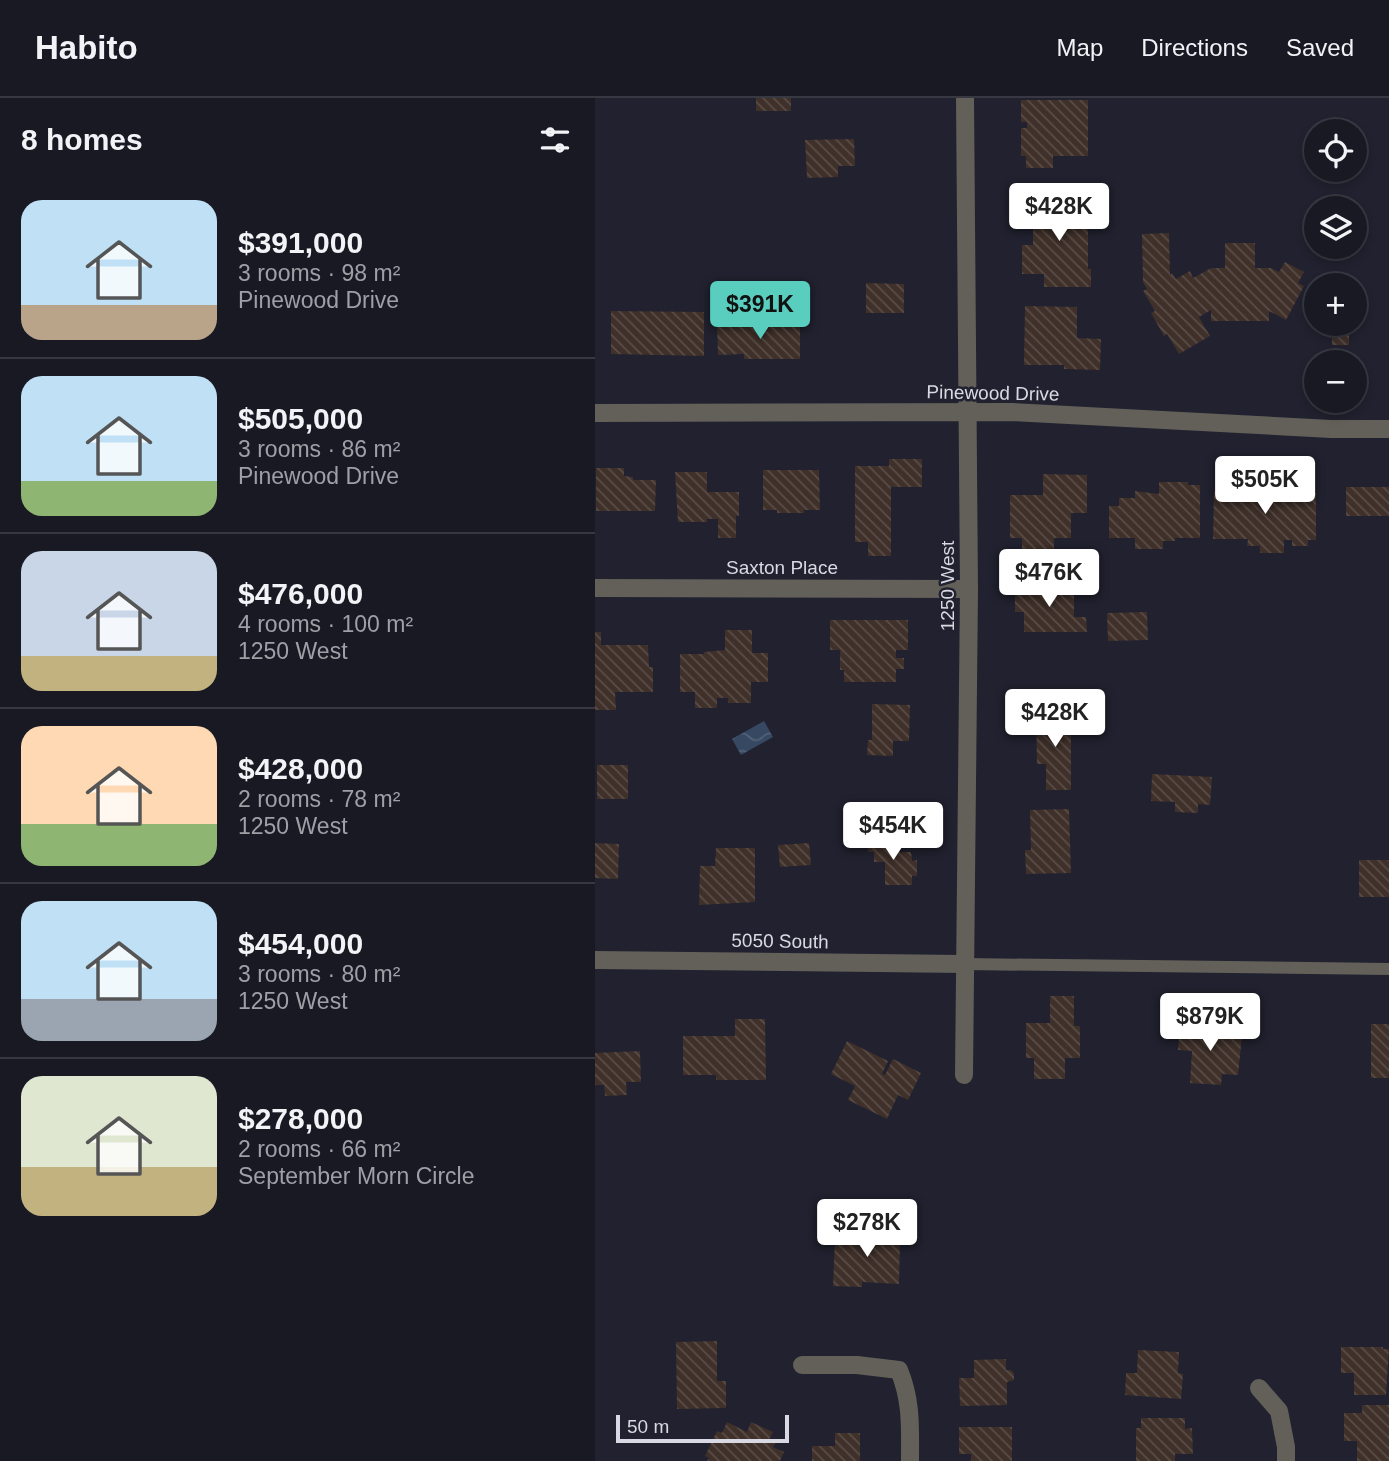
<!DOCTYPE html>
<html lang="en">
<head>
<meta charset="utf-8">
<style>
  :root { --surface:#191923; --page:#262630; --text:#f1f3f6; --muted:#9fa0a6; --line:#373841; --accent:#59cebe }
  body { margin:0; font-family:Arial,sans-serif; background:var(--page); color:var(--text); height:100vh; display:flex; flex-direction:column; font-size:26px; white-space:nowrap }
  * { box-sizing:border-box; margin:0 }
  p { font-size:23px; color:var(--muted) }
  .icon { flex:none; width:38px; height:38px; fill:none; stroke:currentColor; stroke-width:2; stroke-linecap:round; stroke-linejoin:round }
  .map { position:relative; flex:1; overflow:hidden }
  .details { display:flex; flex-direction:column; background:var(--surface); width:595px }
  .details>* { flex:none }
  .tools { position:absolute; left:709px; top:21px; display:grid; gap:14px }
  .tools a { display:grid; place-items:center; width:63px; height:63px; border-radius:50%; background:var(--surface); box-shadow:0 4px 10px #0003,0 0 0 2px var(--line); font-size:35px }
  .scale { position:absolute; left:21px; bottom:18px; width:173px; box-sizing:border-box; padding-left:7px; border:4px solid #d8d9e2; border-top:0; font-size:19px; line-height:24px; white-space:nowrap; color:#d8d9e2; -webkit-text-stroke:5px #21212f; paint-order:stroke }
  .price { position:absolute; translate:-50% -60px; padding:0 16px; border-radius:7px; background:#fff; color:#222; font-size:23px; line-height:46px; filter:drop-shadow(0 2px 4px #0008) }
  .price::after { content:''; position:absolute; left:50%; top:42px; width:21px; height:16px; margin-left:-10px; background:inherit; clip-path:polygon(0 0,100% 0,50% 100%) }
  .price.active { background:var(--accent); color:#111 }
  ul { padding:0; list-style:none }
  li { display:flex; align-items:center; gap:21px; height:175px; padding:0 21px }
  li+li { border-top:2px solid var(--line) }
  li span { display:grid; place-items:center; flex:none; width:196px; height:140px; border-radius:21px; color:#555 }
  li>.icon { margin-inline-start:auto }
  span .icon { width:84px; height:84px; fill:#fffc; stroke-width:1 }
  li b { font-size:30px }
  h2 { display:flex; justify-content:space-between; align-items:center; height:84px; padding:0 21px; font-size:30px }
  header { display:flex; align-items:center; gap:42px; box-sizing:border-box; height:98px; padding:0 35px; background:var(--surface); border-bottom:2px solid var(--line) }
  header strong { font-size:33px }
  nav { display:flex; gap:38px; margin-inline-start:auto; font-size:24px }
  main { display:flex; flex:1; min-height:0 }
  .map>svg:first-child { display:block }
  .water { fill:url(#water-waves) }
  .building { fill:url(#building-back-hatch) }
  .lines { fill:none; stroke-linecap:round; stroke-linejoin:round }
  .lane { stroke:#636059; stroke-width:12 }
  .street { stroke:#636059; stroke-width:18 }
  .labels { text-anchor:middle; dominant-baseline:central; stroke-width:5; stroke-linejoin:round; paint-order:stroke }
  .street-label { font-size:19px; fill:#d8d9e2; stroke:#21212f }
</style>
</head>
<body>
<header>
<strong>Habito</strong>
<nav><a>Map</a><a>Directions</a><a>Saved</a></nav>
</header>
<main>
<section class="details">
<h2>8 homes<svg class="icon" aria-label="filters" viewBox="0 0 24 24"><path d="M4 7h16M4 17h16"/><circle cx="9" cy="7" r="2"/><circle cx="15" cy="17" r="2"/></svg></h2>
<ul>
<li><span style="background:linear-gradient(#bfe0f5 75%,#b9a48a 0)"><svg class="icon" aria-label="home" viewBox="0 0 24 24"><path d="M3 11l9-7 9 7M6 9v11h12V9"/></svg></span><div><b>$391,000</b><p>3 rooms · 98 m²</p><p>Pinewood Drive</p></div></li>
<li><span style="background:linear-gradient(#bfe0f5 75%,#8fb573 0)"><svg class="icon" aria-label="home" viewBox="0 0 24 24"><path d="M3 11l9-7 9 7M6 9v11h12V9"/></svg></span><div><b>$505,000</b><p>3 rooms · 86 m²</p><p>Pinewood Drive</p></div></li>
<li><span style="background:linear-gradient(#c9d6e8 75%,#c2b280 0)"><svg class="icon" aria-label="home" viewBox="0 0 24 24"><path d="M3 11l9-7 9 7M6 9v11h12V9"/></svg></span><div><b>$476,000</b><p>4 rooms · 100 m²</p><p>1250 West</p></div></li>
<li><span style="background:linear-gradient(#ffd9b3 70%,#8fb573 0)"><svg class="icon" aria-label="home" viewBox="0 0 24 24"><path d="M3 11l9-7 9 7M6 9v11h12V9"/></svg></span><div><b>$428,000</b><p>2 rooms · 78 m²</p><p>1250 West</p></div></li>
<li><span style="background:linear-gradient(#bfe0f5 70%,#9aa5b1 0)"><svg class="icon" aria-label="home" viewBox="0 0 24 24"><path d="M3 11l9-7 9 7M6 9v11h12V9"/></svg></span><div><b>$454,000</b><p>3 rooms · 80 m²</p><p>1250 West</p></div></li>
<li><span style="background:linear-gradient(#dfe7d0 65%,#c2b280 0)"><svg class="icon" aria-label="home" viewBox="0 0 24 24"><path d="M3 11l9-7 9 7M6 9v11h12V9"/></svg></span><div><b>$278,000</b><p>2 rooms · 66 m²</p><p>September Morn Circle</p></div></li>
</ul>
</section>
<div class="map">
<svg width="794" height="1363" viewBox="0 0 794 1363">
  <defs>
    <pattern id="water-waves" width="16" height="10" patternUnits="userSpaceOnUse" patternTransform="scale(1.75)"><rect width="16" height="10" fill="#364862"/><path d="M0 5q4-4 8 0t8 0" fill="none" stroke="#526278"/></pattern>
    <pattern id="building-back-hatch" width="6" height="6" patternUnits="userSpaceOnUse" patternTransform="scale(1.75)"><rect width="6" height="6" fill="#3f3029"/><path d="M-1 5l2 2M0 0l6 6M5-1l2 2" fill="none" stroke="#5a4d48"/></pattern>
  </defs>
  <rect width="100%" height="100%" fill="#21212f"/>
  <path class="water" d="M169,623l9,16 -32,18 -9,-16z"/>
  <g class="building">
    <rect x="161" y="0" width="35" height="13"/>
    <path d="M426,2h67v56h-35v12h-27v-12h-5v-28h6v-6h-6z"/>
    <path d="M259,41l1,27h-17v11l-31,1 -2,-38z"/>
    <path d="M438,101h55v70h3v18h-47v-13h-22v-29h11z"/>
    <path d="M574,135l1,42 2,-2 4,6 14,-8 3,7 18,-10h14v-25h30v25h16l8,4 6,-10 19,10 -6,11 6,3 -18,34 -17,-9v10h-58v-11l-12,7 11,19 -31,18 -12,-20 -3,2 -13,-23 4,-2 -12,-20 4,-2 -4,-7 -1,-48z"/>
    <path d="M271,185l38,1v29h-38z"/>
    <path d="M430,208l52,1v31l24,1 -1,31 -36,-1v-4h-40z"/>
    <path d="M16,213l93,1v44l-93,-2z"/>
    <path d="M205,225v36h-56v-5l-26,1 -1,-31z"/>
    <rect x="737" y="232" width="17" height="15"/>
    <path d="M294,361h33v28h-31v69h-23v-14h-13v-76h34z"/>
    <path d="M1,370h28v8l9,1v3h23l-1,31h-59z"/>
    <path d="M168,372h56l1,40h-16v3h-27v-3h-14z"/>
    <path d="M80,374h32v20h32v24h-3v22h-18v-19h-11v3h-29z"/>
    <path d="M448,376l44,1v38h-16v25h-17v14h-32v-14h-12v-43h33z"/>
    <path d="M564,384h29v3h12v53h-25v3h-12v8h-28v-11h-26v-32h10v-8h16v-7l24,3z"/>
    <path d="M655,385h26l-1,10h9v-6h12v6h20v47h-8v6h-16v-6h-8v13h-24v-7h-13l1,-7h-35l1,-48h13v-5l23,1z"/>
    <rect x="751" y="389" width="43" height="29"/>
    <path d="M420,488h59v31h12l1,15h-63v-20h-9z"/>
    <path d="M552,514l1,28 -40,1 -1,-28z"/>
    <path d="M235,522h78v30h-12v8h8v11h-8v13h-52v-12h-4v-20h-10z"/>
    <path d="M130,532h27v23h16v29h-17v21h-23v-5h-11v10h-22v-16h-15v-38h24v-2l21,-2z"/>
    <path d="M0,534h6v13h47l1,22h4v25h-38l1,18h-21z"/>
    <path d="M277,606l38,1 -1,36h-16v15l-26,-1 1,-15h4z"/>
    <path d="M441,615h35v77h-25v-26h-9z"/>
    <rect x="2" y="667" width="31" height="34"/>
    <path d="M557,676l60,3 -2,28 -12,-1v9l-23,-1v-10l-24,-1z"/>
    <path d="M474,711l2,64 -45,1 -1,-24h6l-1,-40z"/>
    <path d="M273,738h20v16h23l1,9 5,-1v16h-5v9h-27v-23h-11v-10h-6z"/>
    <path d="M0,745l24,1 -1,35 -23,-1z"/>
    <path d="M214,745l2,22 -31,2 -2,-22z"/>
    <path d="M121,750h39v54l-56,3 1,-39h15z"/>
    <rect x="764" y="762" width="30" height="37"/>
    <path d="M455,898h24v30h6v32h-15v21h-31v-21h-8v-35h24z"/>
    <path d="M140,921h30l1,61h-50v-5h-33v-39h52z"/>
    <path d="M585,923l27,2v7h7l-1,3 29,3 -4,39 -16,-1 -1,11 -31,-2 2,-32 -14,-1z"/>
    <rect x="776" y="926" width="18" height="54"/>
    <path d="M252,943l41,20 -6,13 3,1 8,-16 28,14 -13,27 -10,-5 -11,24 -39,-19 7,-14 -24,-12z"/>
    <path d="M45,953l1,31h-15l1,13 -22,1 -1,-11h-9v-32z"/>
    <path d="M264,1130l36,2v12h5l-1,42 -37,-2v5l-29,-1 2,-47 23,1z"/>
    <path d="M122,1243v40h9v27l-49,1 -1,-67z"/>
    <path d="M746,1249h42v2h6l-3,46h-32v-22h-13z"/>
    <path d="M543,1252l41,2 -1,21 5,1 -2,25 -56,-4 1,-22h11z"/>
    <path d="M411,1261v11h5l3,3v7l-7,2v23l-47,1 -1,-28h15v-18z"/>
    <path d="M767,1307h27v56h-32v-20h-13v-28h18z"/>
    <path d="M546,1320h44v11l7,-1 1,26h-18v7h-39v-33h5z"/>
    <path d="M132,1324l20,10 4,-10 22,10 -4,8 6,3 -2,4 11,5 -4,9h-73l2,-3 -4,-2 12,-25 5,2z"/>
    <path d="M364,1329h53v34h-41v-7h-12z"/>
    <path d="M240,1335h25v28h-48v-15h23z"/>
  </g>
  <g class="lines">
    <path class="lane" d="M369,866l425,5"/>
    <g class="street">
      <path d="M0,315l417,-1 319,17h58"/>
      <path d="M0,490l374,1"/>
      <path d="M0,862l369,4"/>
      <path d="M369,977l5,-486 -4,-491"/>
      <path d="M207,1267h55l42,5c13,32 11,58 11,91"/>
      <path d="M664,1290l20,23 7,36v14"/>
    </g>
  </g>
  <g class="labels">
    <g class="street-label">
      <text transform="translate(398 295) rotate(1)">Pinewood Drive</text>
      <text x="187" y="469">Saxton Place</text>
      <text transform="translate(352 488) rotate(-90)">1250 West</text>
      <text transform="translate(185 843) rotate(1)">5050 South</text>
    </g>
  </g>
</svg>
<div class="tools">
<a><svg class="icon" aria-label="locate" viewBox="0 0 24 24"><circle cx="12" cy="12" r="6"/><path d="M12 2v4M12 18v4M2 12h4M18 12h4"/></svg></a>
<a><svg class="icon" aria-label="layers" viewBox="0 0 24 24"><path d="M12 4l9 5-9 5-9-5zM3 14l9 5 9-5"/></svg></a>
<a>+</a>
<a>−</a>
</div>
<div class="scale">50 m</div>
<b class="price" style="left:464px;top:145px">$428K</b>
<b class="price active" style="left:165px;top:243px">$391K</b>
<b class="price" style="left:670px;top:418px">$505K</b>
<b class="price" style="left:454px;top:511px">$476K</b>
<b class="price" style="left:460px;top:651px">$428K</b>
<b class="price" style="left:298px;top:764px">$454K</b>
<b class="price" style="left:615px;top:955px">$879K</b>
<b class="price" style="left:272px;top:1161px">$278K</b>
</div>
</main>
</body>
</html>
